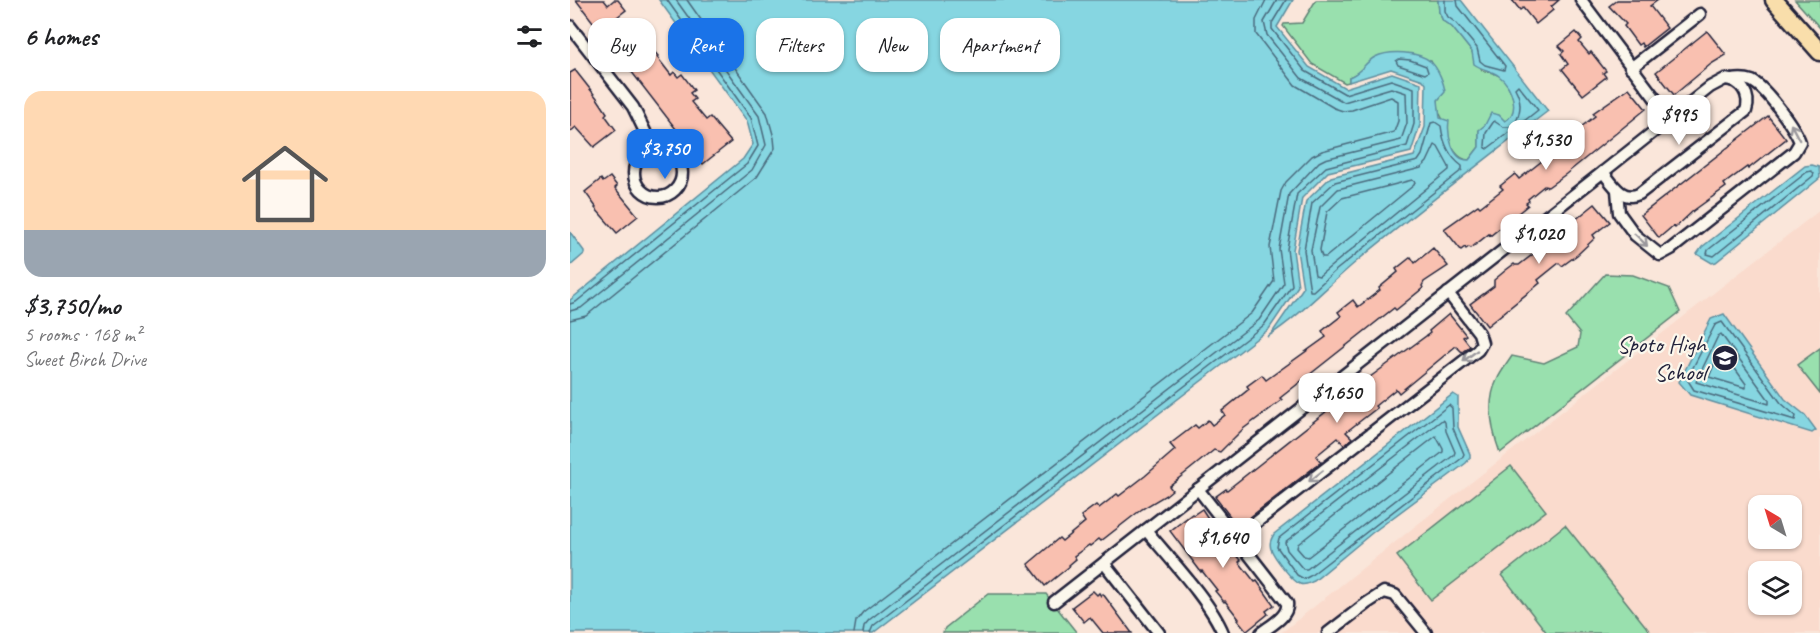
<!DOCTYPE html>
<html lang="en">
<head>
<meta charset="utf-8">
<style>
  :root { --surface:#fff; --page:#f6f6f6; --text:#202124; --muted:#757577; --accent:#1a73e8 }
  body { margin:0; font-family:Caveat,sans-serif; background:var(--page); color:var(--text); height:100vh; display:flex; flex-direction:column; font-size:22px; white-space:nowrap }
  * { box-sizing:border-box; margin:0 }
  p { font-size:20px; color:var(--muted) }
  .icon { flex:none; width:33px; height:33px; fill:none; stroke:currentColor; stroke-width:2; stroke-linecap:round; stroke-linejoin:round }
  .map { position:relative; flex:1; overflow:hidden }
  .panel { display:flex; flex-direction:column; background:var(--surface); width:570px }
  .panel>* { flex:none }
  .guide { position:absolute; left:18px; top:18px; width:570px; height:54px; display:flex; gap:12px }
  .needle { width:39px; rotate:322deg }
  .tools { position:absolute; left:1178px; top:495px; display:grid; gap:12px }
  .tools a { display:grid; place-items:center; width:54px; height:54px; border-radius:12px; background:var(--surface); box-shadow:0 2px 4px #0004; font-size:30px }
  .price { position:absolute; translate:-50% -51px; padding:0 14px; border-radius:12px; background:#fff; color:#222; font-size:20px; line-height:39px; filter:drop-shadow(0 2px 3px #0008) }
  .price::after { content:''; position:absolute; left:50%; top:36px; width:18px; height:14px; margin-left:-9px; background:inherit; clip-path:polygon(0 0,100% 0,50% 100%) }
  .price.current { background:var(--accent); color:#fff }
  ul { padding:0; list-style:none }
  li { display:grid; align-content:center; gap:12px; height:318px; padding:0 24px }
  li span { display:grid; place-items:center; height:186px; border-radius:18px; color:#555 }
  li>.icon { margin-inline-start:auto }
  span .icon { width:108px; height:108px; fill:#fffc; stroke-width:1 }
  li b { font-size:26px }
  h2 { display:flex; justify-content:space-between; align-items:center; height:72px; padding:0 24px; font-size:26px }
  .chip { padding:0 21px; border-radius:18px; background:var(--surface); box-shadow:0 2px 4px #0004; font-size:21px; line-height:54px }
  .chip.current { background:var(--accent); color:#fff }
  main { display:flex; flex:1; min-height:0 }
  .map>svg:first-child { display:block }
  .built { fill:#fadbcd; fill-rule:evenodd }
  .green { fill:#99e0ae; stroke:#5e8174; stroke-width:1.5 }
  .water { fill:#86d6e1; stroke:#5e8e9f; stroke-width:1.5 }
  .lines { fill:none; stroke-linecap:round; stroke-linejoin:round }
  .shore { stroke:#4a6a7d; stroke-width:1.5 }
  .building { fill:#f9c0b0; stroke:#22223b; stroke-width:1.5 }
  .minor-casing { stroke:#22223b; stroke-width:15 }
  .highway-casing { stroke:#22223b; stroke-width:21 }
  .minor { stroke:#fbf7ec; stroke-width:10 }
  .highway { stroke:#f9deab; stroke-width:16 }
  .oneway { stroke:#99979c }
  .labels { text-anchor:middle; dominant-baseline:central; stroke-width:4.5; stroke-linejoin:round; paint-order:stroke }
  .poi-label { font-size:24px; fill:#22223b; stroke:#fbf7ec; text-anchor:end }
</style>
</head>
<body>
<main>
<section class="panel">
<h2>6 homes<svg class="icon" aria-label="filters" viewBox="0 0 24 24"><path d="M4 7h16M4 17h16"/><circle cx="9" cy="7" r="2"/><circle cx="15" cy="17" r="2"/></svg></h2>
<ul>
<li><span style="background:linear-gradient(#ffd9b3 75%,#9aa5b1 0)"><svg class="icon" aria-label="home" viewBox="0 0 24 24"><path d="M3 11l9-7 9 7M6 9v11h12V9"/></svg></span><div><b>$3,750/mo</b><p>5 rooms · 168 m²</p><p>Sweet Birch Drive</p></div></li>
</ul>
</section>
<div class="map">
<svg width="1250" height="633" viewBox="0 0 1250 633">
  <rect width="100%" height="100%" fill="#fae6da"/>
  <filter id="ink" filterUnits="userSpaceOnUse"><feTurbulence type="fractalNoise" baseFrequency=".0167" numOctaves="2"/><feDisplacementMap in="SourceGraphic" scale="12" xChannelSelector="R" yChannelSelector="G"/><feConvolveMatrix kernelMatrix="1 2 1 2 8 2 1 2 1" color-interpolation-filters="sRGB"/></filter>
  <g filter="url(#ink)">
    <path class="built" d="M1250,210v423h-539l137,-109zM1188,506h33v32h-33zM1188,572h33v32h-33z"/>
    <g class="green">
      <path d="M746,0h122l1,12 4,9 9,6 20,25 10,18c6,2 13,3 18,6 10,8 20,32 10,43 -7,7 -22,4 -31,11v17l-10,13c-11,0 -19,-14 -21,-24 -1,-6 1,-3 -1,-9 -6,-11 -9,-13 -9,-27l6,-8 -13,-31 -63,2 -10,10 -9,4v5l-4,1 -33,-19 -29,-38 1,-2 18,-1z"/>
      <path d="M1225,0h25v28z"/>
      <path d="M1035,274l28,1 36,13 11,24 -180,141c-8,-22 -14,-51 -3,-73 4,-9 10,-16 15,-24l32,7 34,-16 2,-13 -14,-17z"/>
      <path d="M1250,348v46l-23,-29z"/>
      <path d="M941,466l35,45 -115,89 -34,-44z"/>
      <path d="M995,525l86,108h-104l-45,-58z"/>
      <path d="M418,594h58l31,39h-134l2,-5z"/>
    </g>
    <g class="water">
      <path d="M89,0h634l-16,27 32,40 36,21 47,-15 29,10 -1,42 -9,27 -83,20 -26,26 -9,52 5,36 -29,43 -396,304h-303v-333l173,-141 10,-15 -6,-23z"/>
      <path d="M868,0h23l87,111c-64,49 -128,98 -191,150 -30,25 -57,55 -90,76l5,-4 31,-45 -6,-38 9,-49 25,-24 83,-21 11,-29 1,-43 -3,-4 -32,-11 -42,13v-5c13,-5 15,-14 26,-20 14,-7 44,-6 56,5 7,6 13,21 14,30l-7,8 2,18 9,3c-2,13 3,40 20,39l10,-13v-17l6,-5 6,-12 8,2 6,6c16,-9 7,-35 -6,-45 -8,-6 -17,-6 -25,-12l-2,-12 -20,-25 -9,-6 -4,-9z"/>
      <path d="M1242,165l7,2 1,11 -104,84 -4,1 -15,-9 5,-7 103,-81z"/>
      <path d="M0,232l14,19v3l-14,12z"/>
      <path d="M1154,314l61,85 20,16 11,15 -4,3 -122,-38 -11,-13 32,-63z"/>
      <path d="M883,394l5,3v30l12,27v4l-4,5 -94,70 -58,48c-5,2 -9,5 -14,3 -8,-3 -26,-27 -29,-35 -2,-6 0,-10 3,-15z"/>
    </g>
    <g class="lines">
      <g class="shore">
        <path d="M875,0v11l3,6 8,6 21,25 3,13 5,4 19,5 1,-4 -47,-60 -1,-6"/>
        <path d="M829,59l11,1 16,6 2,6 -3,2 -27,-9 -2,-4z"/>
        <path d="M948,85l20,25 -19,15 -3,-3c5,-12 6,-21 -1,-34z"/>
        <path d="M924,121l9,6h8l1,3 -25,19 -2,-3 1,-13z"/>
        <path d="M865,122l6,4c2,16 7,30 21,40v4l-127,101 -22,20h-3l-6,-41 8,-47 23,-21 83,-21 4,-6 9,-32z"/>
        <path d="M865,145l3,2 11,20v3l-130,106 -4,-1 -4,-25 9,-43 18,-18 83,-21 6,-6z"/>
        <path d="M1241,171l3,2 -1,3 -99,80 -7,-2 1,-4 99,-78z"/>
        <path d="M842,180l3,2 -1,3 -88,72h-4l-2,-7 7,-38 15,-14z"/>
        <path d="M0,304l6,-2 171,-138 11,-18 -7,-28 -84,-118"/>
        <path d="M0,311l11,-3 171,-138 14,-25 -7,-29 -83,-116"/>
        <path d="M0,320l16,-4 171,-139 18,-29 -1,-10 -7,-25 -80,-113"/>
        <path d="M1152,322l59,81 15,13 -1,4 -101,-30 -7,-11 28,-54z"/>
        <path d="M1151,334l48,66v4l-73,-22 22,-46z"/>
        <path d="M1153,352l23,32v4l-37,-11 10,-24z"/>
        <path d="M879,405l3,3 1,20 11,26 -2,4 -152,118 -6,3 -7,-4 -20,-28 2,-9z"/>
        <path d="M872,420l3,2 1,9 9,21 -1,3 -147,114h-4l-16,-19 -2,-8z"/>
        <path d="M866,436l7,13v3l-135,105 -4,-1 -7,-8 1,-4z"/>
        <path d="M284,633l2,-12 7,-9 389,-299 22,-32 -4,-34 11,-56 5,-9 26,-26 10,-5 72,-19 4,-11v-20l-7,-4 -39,13 -9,1 -9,-3 -39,-23 -39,-51v-14l10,-20"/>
        <path d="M293,633l1,-7 5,-6 390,-300 25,-37 -5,-34 10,-55 30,-32 6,-3 76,-19 6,-17 -1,-30 -15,-5 -47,14 -43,-24 -34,-43 -3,-13 13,-22"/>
        <path d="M300,633l3,-7 391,-301 28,-40 -5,-36 10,-55 29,-27 81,-21 7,-22v-36l-23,-8 -46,14 -40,-23 -33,-42v-6l14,-23"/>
      </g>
    </g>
    <g class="building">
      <path d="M6,0h28l4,5 6,-5h4l8,10 -9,7 15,17 4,-3 22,25 -1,1 14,18 3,-3 4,5 4,-3 12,16 -4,3 5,6 -4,3 15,18 4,-3 21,25 -28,22z"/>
      <path d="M942,0h47l-8,7 2,3 -17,14 -13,-16 -3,2z"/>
      <path d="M1047,0h41l-8,6 17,22 -24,19 -2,-4 -3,2 -14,-19 2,-2 -17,-18z"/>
      <path d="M1137,31l19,24 -15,9 -37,31 -18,-23z"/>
      <path d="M1006,32l6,7 -3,3 10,12 2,-2 15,19 -3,2 3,4 -23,18 -21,-26 6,-5 -7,-10 3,-3 -5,-5z"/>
      <path d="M5,70l22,28 10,15 -2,2 11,15 -22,17 -18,-20 -6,5v-59z"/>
      <path d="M1059,88l17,21 -80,65 -18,13 -4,-1 -16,13 1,2 -3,2 2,2 -38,31 -1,-2 -18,14 -2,-1 -3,2 -1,-2 -4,3 -17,-21 34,-24 2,2 23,-18 -3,-3 15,-12 4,5 28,-22 -2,-2 12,-10 -3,-4 14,-12 4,5 23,-18 -2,-3z"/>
      <path d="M1198,116l18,23 -38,30 -1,-2 -23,17 2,3 -33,24 -18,17 -2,-2 -14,12 -18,-23z"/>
      <path d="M40,177l7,9 -2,2 23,28 -21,17 -22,-25 1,-1 -11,-15 16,-13 2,3z"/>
      <path d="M1025,204l15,18 -17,13 2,3 -18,17 -15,11 -3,-3 -21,17 2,3 -53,43 -17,-22 24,-18v-6l12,-10 8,-6 1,1h4l26,-20 -3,-4 8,-6 1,2 4,-1z"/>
      <path d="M863,248l15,18 -24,16 -2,4 1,2 -27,22 -2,-2 -114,90 2,2 -39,29 -23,23 -6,-2 -26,21 -19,15 3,4 -6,5 -24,14 -41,32 -2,-2 -9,7 -1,-1 -15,11 2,3 -7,6 1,1 -25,20 -17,-22 31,-26 3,3 23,-19 -4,-6 15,-11 3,3 18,-14 2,2 26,-20 30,-26 -5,-6 25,-19 3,3 10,-8 4,5 13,-10 -3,-4 27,-22 -2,-3 15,-11 4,5 60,-43 -4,-6 19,-15 -3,-4 15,-12 5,7 22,-17 -1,-2 19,-16 -2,-3 15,-12 4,6z"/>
      <path d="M879,314l17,21 -3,2 7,9 -8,6 -6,-6 -57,47 -3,-4 -21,17 2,2 -31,24 6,6 -8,7 -6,-7 -22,18 5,6 -81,63 -6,-7 -2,1 -17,-22 11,-8 1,1 143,-113 60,-44 -1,-2z"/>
      <path d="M632,509l17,26 22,25 -2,2 16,20 2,-1 17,24 -8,6 2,3 -21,17 -9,-11 1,-1 -14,-18 -1,1 -9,-11 2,-1 -15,-19 -1,1 -31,-41 22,-17 1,1z"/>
      <path d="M523,591l4,4 2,-2 2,3 2,-2 29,39h-29l-13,-16 -6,5 -12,-15z"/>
    </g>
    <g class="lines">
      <defs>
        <g id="minor">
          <path d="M1011,0l89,118"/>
          <path d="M0,26l63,81 20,41"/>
          <path d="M1061,68l69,-54"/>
          <path d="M1155,79c17,1 26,17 21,32l-107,83c-17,8 -27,-11 -36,-22l107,-85z"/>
          <circle cx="88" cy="173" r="24"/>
          <path d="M1047,190l2,23 16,22 25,20 11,-6 123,-97 6,-10c-5,-14 -34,-54 -48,-61 -6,-2 -13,-2 -20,-1"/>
          <path d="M628,489l89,114c2,13 -16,22 -26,30"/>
          <path d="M576,530c23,28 64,71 77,103"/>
          <path d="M666,538l242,-188 4,-7 -3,-10 -31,-40"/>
          <path d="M534,563l55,70"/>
          <path d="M484,602l549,-430"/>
          <path d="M758,633l39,-30 17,-11 11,3 31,38"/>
        </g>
        <path id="highway" d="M1204,0l46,52"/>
      </defs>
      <use href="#minor" class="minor-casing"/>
      <use href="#highway" class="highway-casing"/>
      <use href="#minor" class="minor"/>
      <use href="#highway" class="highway"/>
    </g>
    <defs><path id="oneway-shaft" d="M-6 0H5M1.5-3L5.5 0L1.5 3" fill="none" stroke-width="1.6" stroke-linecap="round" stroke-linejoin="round" transform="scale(1.5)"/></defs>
    <g class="oneway">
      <use href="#oneway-shaft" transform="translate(1225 132) rotate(-118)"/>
      <use href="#oneway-shaft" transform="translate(1071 240) rotate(44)"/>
      <use href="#oneway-shaft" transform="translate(900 356) rotate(142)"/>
      <use href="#oneway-shaft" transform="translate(746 476) rotate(142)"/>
    </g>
  </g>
  <defs>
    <symbol id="school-disc" viewBox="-11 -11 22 22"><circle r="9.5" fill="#22223b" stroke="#fbf7ec"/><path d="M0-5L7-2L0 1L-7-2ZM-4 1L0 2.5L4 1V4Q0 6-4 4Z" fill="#fff"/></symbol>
  </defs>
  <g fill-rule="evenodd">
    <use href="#school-disc" x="1140" y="343" width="30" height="30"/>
  </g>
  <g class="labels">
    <g class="poi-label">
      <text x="1136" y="344">Spoto High<tspan x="1136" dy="28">School</tspan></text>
    </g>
  </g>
</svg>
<div class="tools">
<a><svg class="needle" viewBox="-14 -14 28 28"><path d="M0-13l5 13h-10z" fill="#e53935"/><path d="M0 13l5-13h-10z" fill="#757577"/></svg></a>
<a><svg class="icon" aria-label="layers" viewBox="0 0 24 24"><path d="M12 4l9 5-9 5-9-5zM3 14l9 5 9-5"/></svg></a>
</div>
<b class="price" style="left:1109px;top:146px">$995</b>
<b class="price" style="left:976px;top:171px">$1,530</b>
<b class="price current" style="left:95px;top:180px">$3,750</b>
<b class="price" style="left:969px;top:265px">$1,020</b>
<b class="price" style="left:767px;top:424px">$1,650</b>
<b class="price" style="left:653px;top:569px">$1,640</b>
<div class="guide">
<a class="chip">Buy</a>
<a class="chip current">Rent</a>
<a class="chip">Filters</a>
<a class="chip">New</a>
<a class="chip">Apartment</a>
</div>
</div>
</main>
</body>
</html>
